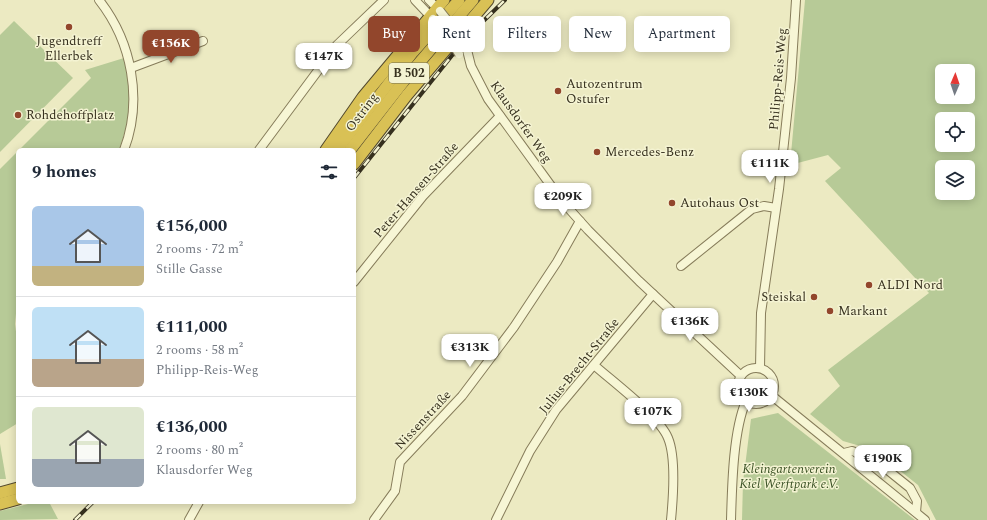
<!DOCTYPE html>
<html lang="en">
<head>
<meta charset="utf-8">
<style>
  :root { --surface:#fff; --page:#f2f2f3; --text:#1f2937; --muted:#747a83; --line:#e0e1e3; --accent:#92462c }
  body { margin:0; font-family:Spectral,serif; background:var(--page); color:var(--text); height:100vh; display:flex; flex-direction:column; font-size:15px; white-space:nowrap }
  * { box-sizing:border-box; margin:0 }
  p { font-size:13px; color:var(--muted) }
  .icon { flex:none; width:22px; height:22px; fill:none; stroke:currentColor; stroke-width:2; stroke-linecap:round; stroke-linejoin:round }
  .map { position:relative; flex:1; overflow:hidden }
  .drawer { position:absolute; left:16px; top:148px; width:340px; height:356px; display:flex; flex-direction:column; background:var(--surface); border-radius:6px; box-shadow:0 2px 10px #0003 }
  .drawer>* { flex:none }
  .guide { position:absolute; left:368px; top:16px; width:380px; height:36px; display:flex; gap:8px }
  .needle { width:26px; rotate:2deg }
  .controls { position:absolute; left:935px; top:64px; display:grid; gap:8px }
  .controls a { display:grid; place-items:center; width:40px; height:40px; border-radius:6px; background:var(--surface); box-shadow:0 2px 10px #0003; font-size:20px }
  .price { position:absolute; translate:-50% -34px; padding:0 9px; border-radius:8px; background:#fff; color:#222; font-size:13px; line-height:26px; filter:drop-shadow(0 1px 2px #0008) }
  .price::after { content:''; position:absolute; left:50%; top:24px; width:12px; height:9px; margin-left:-6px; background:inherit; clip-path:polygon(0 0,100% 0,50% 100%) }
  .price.active { background:var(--accent); color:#fff }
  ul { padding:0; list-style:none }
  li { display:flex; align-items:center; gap:12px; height:100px; padding:0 16px }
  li+li { border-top:1px solid var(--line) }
  li span { display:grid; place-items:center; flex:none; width:112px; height:80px; border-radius:6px; color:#555 }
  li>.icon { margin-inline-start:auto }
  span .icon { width:48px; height:48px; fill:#fffc; stroke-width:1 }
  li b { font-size:17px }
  h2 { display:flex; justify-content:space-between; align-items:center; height:48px; padding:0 16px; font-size:17px }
  .chip { padding:0 14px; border-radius:6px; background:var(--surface); box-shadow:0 2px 10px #0003; font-size:14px; line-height:36px }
  .chip.active { background:var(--accent); color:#fff }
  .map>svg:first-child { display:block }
  .green { fill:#b7ca97; fill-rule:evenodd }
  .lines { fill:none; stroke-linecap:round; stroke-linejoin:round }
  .minor-casing { stroke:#867c5a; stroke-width:10 }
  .highway-casing { stroke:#53492e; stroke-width:13 }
  .minor { stroke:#f7f6d5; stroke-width:8 }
  .highway { stroke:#d9c155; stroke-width:11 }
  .rail-casing { stroke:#36301e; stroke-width:4 }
  .rail { stroke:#f4f3d2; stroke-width:2.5; stroke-dasharray:8; stroke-linecap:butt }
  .minor-bridge-casing { stroke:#867c5a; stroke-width:10; stroke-linecap:butt }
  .minor-bridge { stroke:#f7f6d5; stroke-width:8 }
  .poi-dot { fill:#92462c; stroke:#f4f3d2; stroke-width:1.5 }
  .labels { text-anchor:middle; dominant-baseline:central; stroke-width:3; stroke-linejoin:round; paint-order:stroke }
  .shield { fill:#f4f3d2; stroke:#6f6a54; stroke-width:1 }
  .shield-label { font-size:12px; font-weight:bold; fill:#36301e }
  .poi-label { font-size:13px; fill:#36301e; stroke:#f4f3d2; text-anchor:start }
  .street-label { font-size:13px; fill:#36301e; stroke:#f4f3d2 }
  .park-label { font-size:13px; font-style:italic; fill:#3b5225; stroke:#f4f3d2 }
</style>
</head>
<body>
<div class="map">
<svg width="987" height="520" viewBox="0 0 987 520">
  <rect width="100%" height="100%" fill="#eceac2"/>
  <g class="green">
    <path d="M805,0h182v520h-51l-18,-35 -44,-35 -31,-9 -33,-27 30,-28 -12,-16 101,-77 -104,-112 16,-13 -13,-13 -38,10zM942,71h26v26h-26zM942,119h26v26h-26zM942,167h26v26h-26z"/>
    <path d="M14,21l59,57 -73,74v-117z"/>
    <path d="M124,58c8,37 8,56 -5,92h-100l72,-72 -6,-8z"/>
    <path d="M18,151v142l-3,31 3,23v76l-18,11v-265z"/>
    <path d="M778,413l137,107h-173l1,-38 8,-63z"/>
    <path d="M0,444l6,35h-6z"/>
    <path d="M36,502h13l9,17 -58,1v-9z"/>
  </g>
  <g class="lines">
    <defs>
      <g id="minor">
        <path d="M99,0c33,42 44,100 25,150"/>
        <path d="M415,0l18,19"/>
        <path d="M429,0l11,11"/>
        <path d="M466,46l5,20 17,33 74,102 26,29 51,51 102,95"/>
        <path d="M131,68l72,-27"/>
        <path d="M259,150l78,-105 47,-45"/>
        <path d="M681,266l71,-57 12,-3 12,2"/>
        <path d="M354,282l69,-86 77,-80"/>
        <path d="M594,365c19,17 65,51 74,73 8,19 5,61 3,82"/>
        <path d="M760,368l1,-55 18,-124 12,-111 5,-78"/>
        <circle cx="756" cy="386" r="18"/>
        <path d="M771,395l154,125"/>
        <path d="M844,453l8,-2 22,8 36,29 7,13 -1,11"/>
        <path d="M189,520l10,-18"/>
        <path d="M374,520l21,-29 5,-29 62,-66 52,-69 43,-65 23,-41"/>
        <path d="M496,520l34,-69 26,-41 97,-116"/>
        <path d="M731,520c1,-34 2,-89 15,-119"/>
      </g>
      <g id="highway">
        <path d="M326,150l37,-53 81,-97"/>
        <path d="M337,150l76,-98 46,-52"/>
        <path d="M350,150l57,-73 66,-77"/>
        <path d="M354,164l53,-69 81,-95"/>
        <path d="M0,493l18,-5"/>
        <path d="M0,504l18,-5"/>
      </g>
    </defs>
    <use href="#minor" class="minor-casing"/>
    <use href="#highway" class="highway-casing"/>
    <use href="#minor" class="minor"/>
    <use href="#highway" class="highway"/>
    <defs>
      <g id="rail">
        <path d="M354,178l112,-140 39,-38"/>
        <path d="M75,520l18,-18"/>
      </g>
    </defs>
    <use href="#rail" class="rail-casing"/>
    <use href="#rail" class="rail"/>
    <defs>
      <g id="minor-bridge">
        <path d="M440,11l15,19"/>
        <path d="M433,19l14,19"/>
        <path d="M461,38l5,8"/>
        <path d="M454,46l5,8"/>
      </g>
    </defs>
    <use href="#minor-bridge" class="minor-bridge-casing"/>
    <use href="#minor-bridge" class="minor-bridge"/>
  </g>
  <g class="poi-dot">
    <circle cx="69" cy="27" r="4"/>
    <circle cx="558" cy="91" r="4"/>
    <circle cx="18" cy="115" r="4"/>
    <circle cx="597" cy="152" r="4"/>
    <circle cx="672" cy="203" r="4"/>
    <circle cx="869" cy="285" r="4"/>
    <circle cx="814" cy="297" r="4"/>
    <circle cx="830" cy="311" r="4"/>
  </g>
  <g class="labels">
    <rect class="shield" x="389" y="63" width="40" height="20" rx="3"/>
    <g class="shield-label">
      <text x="409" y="73">B 502</text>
    </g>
    <g class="poi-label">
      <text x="69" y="41" text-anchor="middle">Jugendtreff<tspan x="69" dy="15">Ellerbek</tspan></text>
      <text x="566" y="84">Autozentrum<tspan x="566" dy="15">Ostufer</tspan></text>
      <text x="26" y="115">Rohdehoffplatz</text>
      <text x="605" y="152">Mercedes-Benz</text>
      <text x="680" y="203">Autohaus Ost</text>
      <text x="877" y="285">ALDI Nord</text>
      <text x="806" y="297" text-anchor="end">Steiskal</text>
      <text x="838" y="311">Markant</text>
    </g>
    <g class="street-label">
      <text transform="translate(778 79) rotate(-85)">Philipp-Reis-Weg</text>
      <text transform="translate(362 112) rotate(-53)">Ostring</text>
      <text transform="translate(521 122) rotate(55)">Klausdorfer Weg</text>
      <text transform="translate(416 190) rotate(-49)">Peter-Hansen-Straße</text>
      <text transform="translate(579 366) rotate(-51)">Julius-Brecht-Straße</text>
      <text transform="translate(423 420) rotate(-47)">Nissenstraße</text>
    </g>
    <g class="park-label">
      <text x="789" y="469">Kleingartenverein<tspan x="789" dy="15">Kiel Werftpark e.V.</tspan></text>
    </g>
  </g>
</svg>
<div class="controls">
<a><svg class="needle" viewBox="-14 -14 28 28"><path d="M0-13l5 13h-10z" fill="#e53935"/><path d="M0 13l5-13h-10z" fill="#747a83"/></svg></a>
<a><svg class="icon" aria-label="locate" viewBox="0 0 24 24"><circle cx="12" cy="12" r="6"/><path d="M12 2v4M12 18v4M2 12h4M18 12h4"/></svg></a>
<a><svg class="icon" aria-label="layers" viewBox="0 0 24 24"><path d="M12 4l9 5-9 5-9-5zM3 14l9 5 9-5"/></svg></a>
</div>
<b class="price active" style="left:171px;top:64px">€156K</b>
<b class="price" style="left:324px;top:77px">€147K</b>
<b class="price" style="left:770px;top:184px">€111K</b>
<b class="price" style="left:563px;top:217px">€209K</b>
<b class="price" style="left:690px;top:342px">€136K</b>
<b class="price" style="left:470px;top:368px">€313K</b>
<b class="price" style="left:749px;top:413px">€130K</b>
<b class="price" style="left:653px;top:432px">€107K</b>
<b class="price" style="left:883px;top:479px">€190K</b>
<div class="guide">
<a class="chip active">Buy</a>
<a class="chip">Rent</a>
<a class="chip">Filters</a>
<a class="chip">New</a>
<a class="chip">Apartment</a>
</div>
<section class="drawer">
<h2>9 homes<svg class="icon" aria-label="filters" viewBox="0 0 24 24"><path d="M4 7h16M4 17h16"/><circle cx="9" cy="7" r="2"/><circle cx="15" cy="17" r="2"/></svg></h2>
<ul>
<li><span style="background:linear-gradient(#a9c7e8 75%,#c2b280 0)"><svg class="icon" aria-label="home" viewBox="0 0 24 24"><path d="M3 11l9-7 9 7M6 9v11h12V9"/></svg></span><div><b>€156,000</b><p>2 rooms · 72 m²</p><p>Stille Gasse</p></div></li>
<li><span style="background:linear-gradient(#bfe0f5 65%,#b9a48a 0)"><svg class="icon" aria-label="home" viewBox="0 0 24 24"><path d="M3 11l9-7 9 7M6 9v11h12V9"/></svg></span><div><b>€111,000</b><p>2 rooms · 58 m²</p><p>Philipp-Reis-Weg</p></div></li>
<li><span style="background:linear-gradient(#dfe7d0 65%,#9aa5b1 0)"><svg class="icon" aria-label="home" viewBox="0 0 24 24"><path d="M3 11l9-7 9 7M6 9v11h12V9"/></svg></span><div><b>€136,000</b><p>2 rooms · 80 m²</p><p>Klausdorfer Weg</p></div></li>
</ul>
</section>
</div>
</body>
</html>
